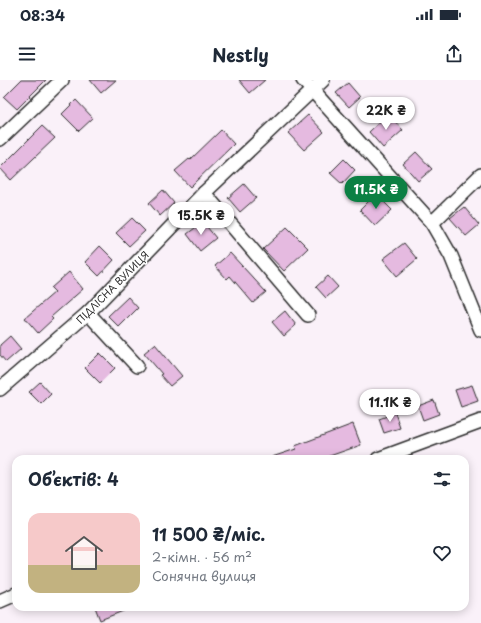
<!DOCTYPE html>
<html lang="uk">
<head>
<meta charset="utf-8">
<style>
  :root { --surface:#fff; --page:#f6f6f7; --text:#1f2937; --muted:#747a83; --accent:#0b8043 }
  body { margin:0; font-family:"Playpen Sans",sans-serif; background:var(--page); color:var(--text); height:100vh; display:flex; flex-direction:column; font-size:15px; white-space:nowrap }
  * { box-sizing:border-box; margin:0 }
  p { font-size:13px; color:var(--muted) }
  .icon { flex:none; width:22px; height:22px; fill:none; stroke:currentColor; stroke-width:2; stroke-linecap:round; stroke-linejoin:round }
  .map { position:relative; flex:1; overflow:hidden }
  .details { position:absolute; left:12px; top:375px; width:457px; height:156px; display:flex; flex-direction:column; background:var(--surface); border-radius:12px; box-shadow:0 2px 10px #0003 }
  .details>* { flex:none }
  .price { position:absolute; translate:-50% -34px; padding:0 9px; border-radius:14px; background:#fff; color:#222; font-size:13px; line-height:26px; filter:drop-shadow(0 1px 2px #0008) }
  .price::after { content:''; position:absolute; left:50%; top:24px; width:12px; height:9px; margin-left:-6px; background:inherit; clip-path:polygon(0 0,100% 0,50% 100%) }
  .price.current { background:var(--accent); color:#fff }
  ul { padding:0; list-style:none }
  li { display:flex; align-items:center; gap:12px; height:100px; padding:0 16px }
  li span { display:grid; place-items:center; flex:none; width:112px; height:80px; border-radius:12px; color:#555 }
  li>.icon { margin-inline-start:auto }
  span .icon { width:48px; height:48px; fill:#fffc; stroke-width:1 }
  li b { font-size:17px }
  h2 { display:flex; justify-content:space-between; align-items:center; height:48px; padding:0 16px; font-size:17px }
  .status { display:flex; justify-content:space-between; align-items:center; height:28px; padding:0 20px; background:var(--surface); direction:ltr }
  .status svg { height:11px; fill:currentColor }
  header { display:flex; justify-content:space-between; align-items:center; height:52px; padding:0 16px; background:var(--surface); font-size:18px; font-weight:700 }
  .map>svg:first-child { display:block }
  .building { fill:#e5bae0; stroke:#2b2b2b }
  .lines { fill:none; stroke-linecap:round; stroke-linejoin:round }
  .minor-casing { stroke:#2b2b2b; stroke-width:16 }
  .minor { stroke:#fff; stroke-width:13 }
  .labels { text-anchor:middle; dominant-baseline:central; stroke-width:3; stroke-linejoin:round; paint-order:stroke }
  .street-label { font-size:10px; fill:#2b2b2b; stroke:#fff }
</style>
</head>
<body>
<div class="status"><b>08:34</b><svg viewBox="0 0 49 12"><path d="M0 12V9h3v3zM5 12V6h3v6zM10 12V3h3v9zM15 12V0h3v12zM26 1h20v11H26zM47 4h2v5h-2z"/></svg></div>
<header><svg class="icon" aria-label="menu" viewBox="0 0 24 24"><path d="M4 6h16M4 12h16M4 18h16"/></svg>Nestly<svg class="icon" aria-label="share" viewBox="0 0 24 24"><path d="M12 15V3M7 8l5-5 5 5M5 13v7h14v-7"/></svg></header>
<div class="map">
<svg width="481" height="543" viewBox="0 0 481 543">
  <rect width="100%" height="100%" fill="#faf1f9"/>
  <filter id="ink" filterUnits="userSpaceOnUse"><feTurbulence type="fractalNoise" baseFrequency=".025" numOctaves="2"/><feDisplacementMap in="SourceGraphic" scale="8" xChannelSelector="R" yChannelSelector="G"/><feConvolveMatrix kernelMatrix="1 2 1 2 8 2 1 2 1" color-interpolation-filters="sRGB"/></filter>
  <g filter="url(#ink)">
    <g class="building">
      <path d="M21,0h25l-29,29 -13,-12z"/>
      <path d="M90,0h26l-15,13z"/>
      <path d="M239,0h26l-15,13z"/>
      <path d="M348,3l12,14 -11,10 -13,-14z"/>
      <path d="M76,20l17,18 -14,13 -17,-17z"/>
      <path d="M388,34l15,16 -20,18 -14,-16z"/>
      <path d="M308,35l16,17 -20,18 -16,-17z"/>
      <path d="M42,46l13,12 -44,42 -11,-12z"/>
      <path d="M221,50l13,14 -44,43 -15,-16 14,-12 1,1z"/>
      <path d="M416,72l16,17 -14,12 -15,-17z"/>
      <path d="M344,79l11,11 -13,14 -12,-11z"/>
      <path d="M244,104l12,14 -16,14 -12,-14z"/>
      <path d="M163,110l11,13 -14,13 -11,-13z"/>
      <path d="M376,114l16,16 -17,16 -15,-16z"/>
      <path d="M464,127l15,18 -13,11 -16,-18z"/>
      <path d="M132,138l13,13 -16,15 -13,-13z"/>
      <path d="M203,142l13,16 -16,13 -13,-17z"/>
      <path d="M287,147l21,21 -24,23 -21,-22z"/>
      <path d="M404,163l13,16 -20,17 -14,-17z"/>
      <path d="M100,166l14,14 -15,16 -14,-14z"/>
      <path d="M230,173l36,39 -13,11 -23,-27 -3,3 -12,-13z"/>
      <path d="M69,192l14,17 -32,28 2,2 -15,14 -13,-15 30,-26 -4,-4z"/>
      <path d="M328,196l10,11 -12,11 -10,-11z"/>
      <path d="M128,217l10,11 -19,19 -11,-11z"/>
      <path d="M285,231l11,14 -12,11 -12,-14z"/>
      <path d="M10,256l11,13 -15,13 -6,-7v-10z"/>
      <path d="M155,264l27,32 -12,10 -10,-11 2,-1 -18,-21z"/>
      <path d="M100,273l15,15 -15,15 -15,-15z"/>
      <path d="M40,302l11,12 -10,10 -12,-12z"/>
      <path d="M472,305l6,16 -17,6 -6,-17z"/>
      <path d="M434,320l5,14 -16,6 -5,-14z"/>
      <path d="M395,333l5,15 -16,5 -5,-14z"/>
      <path d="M353,344l8,21 -40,14h-48l-1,-2 24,-8 -1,-3z"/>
      <path d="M95,527h36v1l-31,12z"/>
    </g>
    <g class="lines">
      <defs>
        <g id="minor">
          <path d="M303,0l129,143 19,33 30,74"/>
          <path d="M0,59l62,-59"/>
          <path d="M204,113l104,122"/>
          <path d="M432,143l49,-48"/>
          <path d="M88,233l49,53"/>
          <path d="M0,309l88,-76 116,-120 119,-113"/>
          <path d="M378,379l103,-38"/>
          <path d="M0,521l16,-7"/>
        </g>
      </defs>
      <use href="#minor" class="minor-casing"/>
      <use href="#minor" class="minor"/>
    </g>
  </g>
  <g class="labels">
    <g class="street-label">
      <text transform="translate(112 207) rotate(-45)">ПІДЛІСНА ВУЛИЦЯ</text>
    </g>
  </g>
</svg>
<b class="price" style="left:386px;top:51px">22K ₴</b>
<b class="price current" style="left:376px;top:130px">11.5K ₴</b>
<b class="price" style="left:201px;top:156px">15.5K ₴</b>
<b class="price" style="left:390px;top:343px">11.1K ₴</b>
<section class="details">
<h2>Об’єктів: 4<svg class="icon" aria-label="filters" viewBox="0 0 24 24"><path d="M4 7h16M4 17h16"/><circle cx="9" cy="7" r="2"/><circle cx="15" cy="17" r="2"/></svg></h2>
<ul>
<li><span style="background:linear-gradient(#f6c9c9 65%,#c2b280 0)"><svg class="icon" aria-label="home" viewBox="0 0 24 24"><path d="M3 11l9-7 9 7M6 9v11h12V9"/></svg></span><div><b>11 500 ₴/міс.</b><p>2-кімн. · 56 m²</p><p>Сонячна вулиця</p></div><svg class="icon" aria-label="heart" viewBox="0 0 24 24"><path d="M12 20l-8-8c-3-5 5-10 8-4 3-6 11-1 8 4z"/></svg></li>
</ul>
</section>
</div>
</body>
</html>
